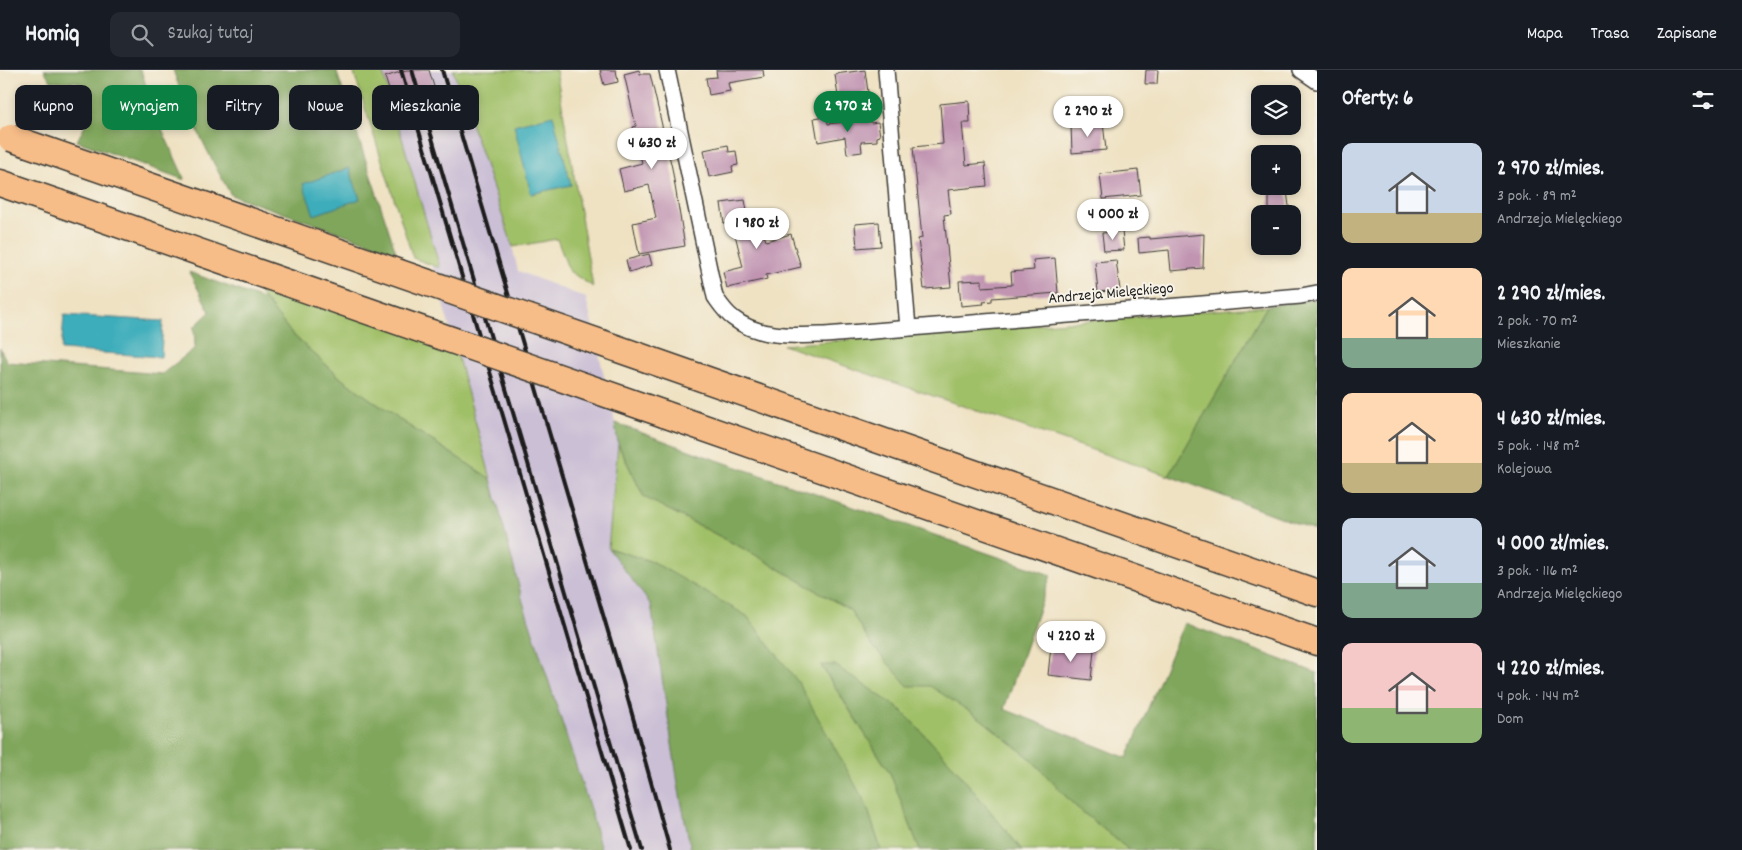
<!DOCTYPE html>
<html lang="pl">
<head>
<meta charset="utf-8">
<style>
  :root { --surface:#171b24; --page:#242831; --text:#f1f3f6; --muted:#9ea1a6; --line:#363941; --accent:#0b8043 }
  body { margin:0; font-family:Dekko,sans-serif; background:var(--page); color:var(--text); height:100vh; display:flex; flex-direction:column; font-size:19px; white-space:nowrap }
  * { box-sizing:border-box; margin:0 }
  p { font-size:16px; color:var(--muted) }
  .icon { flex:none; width:28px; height:28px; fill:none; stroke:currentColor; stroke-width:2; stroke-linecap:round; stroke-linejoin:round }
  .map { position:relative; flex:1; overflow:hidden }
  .details { display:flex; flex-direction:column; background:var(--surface); width:425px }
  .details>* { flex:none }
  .hud { position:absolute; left:15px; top:15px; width:475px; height:45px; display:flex; gap:10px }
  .controls { position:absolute; left:1251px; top:15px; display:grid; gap:10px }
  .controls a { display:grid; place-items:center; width:50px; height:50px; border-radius:10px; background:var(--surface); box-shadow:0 2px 8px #0003; font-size:25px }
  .price { position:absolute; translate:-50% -42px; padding:0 11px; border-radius:18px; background:#fff; color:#222; font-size:16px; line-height:32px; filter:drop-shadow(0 1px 2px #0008) }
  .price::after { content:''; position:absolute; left:50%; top:30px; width:15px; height:11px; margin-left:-8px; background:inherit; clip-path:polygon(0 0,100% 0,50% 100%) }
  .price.on { background:var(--accent); color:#fff }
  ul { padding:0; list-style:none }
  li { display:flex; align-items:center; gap:15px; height:125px; padding:0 25px }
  li span { display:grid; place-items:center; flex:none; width:140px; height:100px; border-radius:10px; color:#555 }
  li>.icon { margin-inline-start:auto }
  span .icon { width:60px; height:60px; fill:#fffc; stroke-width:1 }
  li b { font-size:21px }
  h2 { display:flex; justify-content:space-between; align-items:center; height:60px; padding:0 25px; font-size:21px }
  .pill { padding:0 18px; border-radius:10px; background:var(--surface); box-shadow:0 2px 8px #0003; font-size:18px; line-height:45px }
  .pill.on { background:var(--accent); color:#fff }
  header { display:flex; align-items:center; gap:30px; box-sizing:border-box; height:70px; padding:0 25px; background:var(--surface); border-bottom:1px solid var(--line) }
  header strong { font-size:24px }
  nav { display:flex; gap:28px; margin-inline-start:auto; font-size:18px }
  .search { width:350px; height:45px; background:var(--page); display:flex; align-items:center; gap:12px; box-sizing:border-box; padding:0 18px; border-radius:10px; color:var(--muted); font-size:19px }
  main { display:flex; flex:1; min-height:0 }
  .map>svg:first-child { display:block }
  .industrial { fill:#cbbfd5 }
  .green { fill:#a0c068; stroke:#5e6e42 }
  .forest { fill:#80a65c; stroke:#4e613c }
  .water { fill:#3eadbb; stroke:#2d646c }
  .building { fill:#c195b2 }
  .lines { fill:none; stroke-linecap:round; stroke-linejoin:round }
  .minor-casing { stroke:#3c3a35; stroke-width:18 }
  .motorway-casing { stroke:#3c3a35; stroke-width:29 }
  .minor { stroke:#fff; stroke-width:15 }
  .motorway { stroke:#f7bd88; stroke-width:26 }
  .rail { stroke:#1c1c1c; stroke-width:4 }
  .motorway-bridge-casing { stroke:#3c3a35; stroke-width:29; stroke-linecap:butt }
  .motorway-bridge { stroke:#f7bd88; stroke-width:26 }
  .labels { text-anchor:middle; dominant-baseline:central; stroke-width:4; stroke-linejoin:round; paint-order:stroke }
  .street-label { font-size:16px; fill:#1c1c1c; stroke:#f7f3e8 }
</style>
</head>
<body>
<header>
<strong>Homiq</strong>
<div class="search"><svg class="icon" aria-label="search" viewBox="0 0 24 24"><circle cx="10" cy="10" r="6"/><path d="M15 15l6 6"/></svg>Szukaj tutaj</div>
<nav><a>Mapa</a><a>Trasa</a><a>Zapisane</a></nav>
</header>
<main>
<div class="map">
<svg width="1317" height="780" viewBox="0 0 1317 780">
  <rect width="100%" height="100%" fill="#f7f3e8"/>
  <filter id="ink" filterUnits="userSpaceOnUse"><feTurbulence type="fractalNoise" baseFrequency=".02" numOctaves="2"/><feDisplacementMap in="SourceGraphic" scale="10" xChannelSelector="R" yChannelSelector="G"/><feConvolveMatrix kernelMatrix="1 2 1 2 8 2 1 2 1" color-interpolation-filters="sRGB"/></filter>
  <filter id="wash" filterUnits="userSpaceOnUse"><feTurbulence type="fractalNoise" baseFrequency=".0096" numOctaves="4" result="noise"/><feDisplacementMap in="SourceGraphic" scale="20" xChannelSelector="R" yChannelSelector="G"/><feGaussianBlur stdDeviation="1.12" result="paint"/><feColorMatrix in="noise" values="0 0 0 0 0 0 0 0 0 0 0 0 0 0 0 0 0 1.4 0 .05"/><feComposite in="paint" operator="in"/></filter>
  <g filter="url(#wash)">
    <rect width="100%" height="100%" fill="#efe2c3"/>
    <path class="industrial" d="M377,0h86l33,108 22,93 68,27 29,125 3,21 -10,104 43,57 28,185 12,60h-90l-10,-38 -68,-210 -62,-234z"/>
    <g class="green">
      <path d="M353,0h29l58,198 -27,-10z"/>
      <path d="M453,0h103l37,217 -24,-16 -12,-32 -44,8z"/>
      <path d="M248,209l208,71 35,129 -88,-57 -60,-42 -51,-46z"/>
      <path d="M1267,236l-98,170 -386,-131z"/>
      <path d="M618,375l26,52 108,56 98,57 21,34 110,75 49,39 44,47 55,45h-107l-73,-89 -48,-51 -80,-44 69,107 30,77h-39l-15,-46 -213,-242 -45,-14z"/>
    </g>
    <g class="forest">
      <path d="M44,0h97l14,44 30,66 -108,-39 15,-29 -13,-30 -28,-1z"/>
      <path d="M173,0h163l60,182 -165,-57c-23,-41 -43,-81 -58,-125z"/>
      <path d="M189,202l76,28 27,34 51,46 60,42 88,57 32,123 68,210 10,38h-601v-502l7,14 155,12 33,-26 -1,-21 16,-15z"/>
      <path d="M1317,229v232l-148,-55 98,-170z"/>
      <path d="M615,353l96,35 340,117 -47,134 123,49 57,-135 133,50v177h-188l-55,-45 -44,-47 -49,-39 -51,-33h-22l-37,-42 -21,-34 -98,-57 -108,-56 -26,-53z"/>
      <path d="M608,478l45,14 94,54 51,66 68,122 15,46h-190l-12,-60 -28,-185z"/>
      <path d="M821,595h14l66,45 48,51 73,89h-102l-30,-77z"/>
    </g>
    <g class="water">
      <path d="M553,45l18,70 -40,9 -17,-69z"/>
      <path d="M349,98l11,31 -46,16 -11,-31z"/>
      <path d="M64,245l99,6 -2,36 -100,-7z"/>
    </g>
    <g id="blocks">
      <g class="building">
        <path d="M406,0h23l9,30 -42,12 -11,-35z"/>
        <path d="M600,0h16l2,12 -14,3z"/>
        <path d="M639,0l1,4h10l22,94 13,78 -46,8 -6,-31 23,-5 -7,-33 -25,6 -5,-22 23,-6 -9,-36 3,-1 -12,-52z"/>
        <path d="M716,0h47l1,7 -36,6 2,8 -21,4 -3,-17 11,-1z"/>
        <path d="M865,0l3,22 -30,5 -3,-23z"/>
        <path d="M1146,0h12l-1,14h-12z"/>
        <path d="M969,31l1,22h-8l4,42 19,-2 2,23 -39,4 3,24 -7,1 7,72 -27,2 -6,-50 4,-1 -9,-91 30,-3 -3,-40z"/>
        <path d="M827,46l1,8 42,-5 1,4 7,-1 2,14 -3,1v4l-16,1 1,10 -15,2 -2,-17 -27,5 -4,-24z"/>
        <path d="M1103,52l3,28 -34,3 -1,-28z"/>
        <path d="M728,75l1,7 7,-1 2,14 -6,1 1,6 -24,5 -5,-27z"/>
        <path d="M1138,100l3,25 -38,4 -3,-25z"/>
        <path d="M1269,116h14v5h4l3,23h-21z"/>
        <path d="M745,130l7,38 12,-3 2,6 25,-7 10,33 -35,8 1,4 -40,9 -4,-16 20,-5 -11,-45 -8,2 -3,-21z"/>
        <path d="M879,152l2,24 -24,2 -2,-24z"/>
        <path d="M1122,161l2,19 -20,1 -2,-18z"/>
        <path d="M1204,164l-1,34 -32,3 -2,-21 -30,3 -1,-15 12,-1v2z"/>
        <path d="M649,184l3,11 -23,7 -3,-12z"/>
        <path d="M1055,188l3,35 -66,5v3l-9,1 1,2 -23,2 -2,-25 23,-1v7l30,-2 -1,-13 23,-2 -1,-10z"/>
        <path d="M1116,190l4,30 -22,2 -3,-30z"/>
        <path d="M1051,576l43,4 -3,30 -43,-5z"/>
      </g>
    </g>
  </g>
  <g filter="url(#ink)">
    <use href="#blocks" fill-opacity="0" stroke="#3c3a35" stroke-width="1"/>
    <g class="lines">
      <defs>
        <g id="minor">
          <path d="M667,0l48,227c5,7 11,16 18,21 25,20 62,18 92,17l476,-39 16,-3"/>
          <path d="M886,0l22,258"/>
          <path d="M1301,0l16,11"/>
        </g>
        <g id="motorway">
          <path d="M0,113l58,20"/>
          <path d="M650,290l667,233"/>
          <path d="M664,344l653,228"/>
        </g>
      </defs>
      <use href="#minor" class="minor-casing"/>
      <use href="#motorway" class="motorway-casing"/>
      <use href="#minor" class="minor"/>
      <use href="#motorway" class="motorway"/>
      <g class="rail">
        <path d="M401,0l230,780"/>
        <path d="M412,0l230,780"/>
        <path d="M442,0l183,619 45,161"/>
      </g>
      <defs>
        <g id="motorway-bridge">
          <path d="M11,68l639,222"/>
          <path d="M58,133l606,211"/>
        </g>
      </defs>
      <use href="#motorway-bridge" class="motorway-bridge-casing"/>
      <use href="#motorway-bridge" class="motorway-bridge"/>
    </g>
  </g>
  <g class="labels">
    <g class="street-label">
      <text transform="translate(1111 224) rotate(-5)">Andrzeja Mielęckiego</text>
    </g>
  </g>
</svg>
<div class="controls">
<a><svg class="icon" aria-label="layers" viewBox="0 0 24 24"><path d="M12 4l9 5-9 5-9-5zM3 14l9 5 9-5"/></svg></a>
<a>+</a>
<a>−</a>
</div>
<b class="price on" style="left:848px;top:63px">2 970 zł</b>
<b class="price" style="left:1088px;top:68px">2 290 zł</b>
<b class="price" style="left:652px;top:100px">4 630 zł</b>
<b class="price" style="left:1113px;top:171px">4 000 zł</b>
<b class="price" style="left:757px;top:180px">1 980 zł</b>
<b class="price" style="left:1071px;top:593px">4 220 zł</b>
<div class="hud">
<a class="pill">Kupno</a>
<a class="pill on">Wynajem</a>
<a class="pill">Filtry</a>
<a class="pill">Nowe</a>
<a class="pill">Mieszkanie</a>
</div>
</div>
<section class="details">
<h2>Oferty: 6<svg class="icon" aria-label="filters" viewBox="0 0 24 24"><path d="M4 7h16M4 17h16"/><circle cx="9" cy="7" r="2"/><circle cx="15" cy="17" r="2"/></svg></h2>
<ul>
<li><span style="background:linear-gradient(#c9d6e8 70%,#c2b280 0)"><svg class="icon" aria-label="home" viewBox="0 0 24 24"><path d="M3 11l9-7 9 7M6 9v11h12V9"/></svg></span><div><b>2 970 zł/mies.</b><p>3 pok. · 89 m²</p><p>Andrzeja Mielęckiego</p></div></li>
<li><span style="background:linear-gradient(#ffd9b3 70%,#7fa58c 0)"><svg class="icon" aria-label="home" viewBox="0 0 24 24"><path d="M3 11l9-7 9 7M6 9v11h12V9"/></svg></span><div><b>2 290 zł/mies.</b><p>2 pok. · 70 m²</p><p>Mieszkanie</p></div></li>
<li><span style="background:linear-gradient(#ffd9b3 70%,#c2b280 0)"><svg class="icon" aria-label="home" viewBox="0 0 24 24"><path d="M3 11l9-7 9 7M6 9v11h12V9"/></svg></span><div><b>4 630 zł/mies.</b><p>5 pok. · 148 m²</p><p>Kolejowa</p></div></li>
<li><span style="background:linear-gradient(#c9d6e8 65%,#7fa58c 0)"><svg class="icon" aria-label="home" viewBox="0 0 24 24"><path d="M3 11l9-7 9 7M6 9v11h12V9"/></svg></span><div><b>4 000 zł/mies.</b><p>3 pok. · 116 m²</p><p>Andrzeja Mielęckiego</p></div></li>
<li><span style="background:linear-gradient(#f6c9c9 65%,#8fb573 0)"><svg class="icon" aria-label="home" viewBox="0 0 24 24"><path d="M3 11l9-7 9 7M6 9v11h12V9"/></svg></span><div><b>4 220 zł/mies.</b><p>4 pok. · 144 m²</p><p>Dom</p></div></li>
</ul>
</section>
</main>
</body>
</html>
